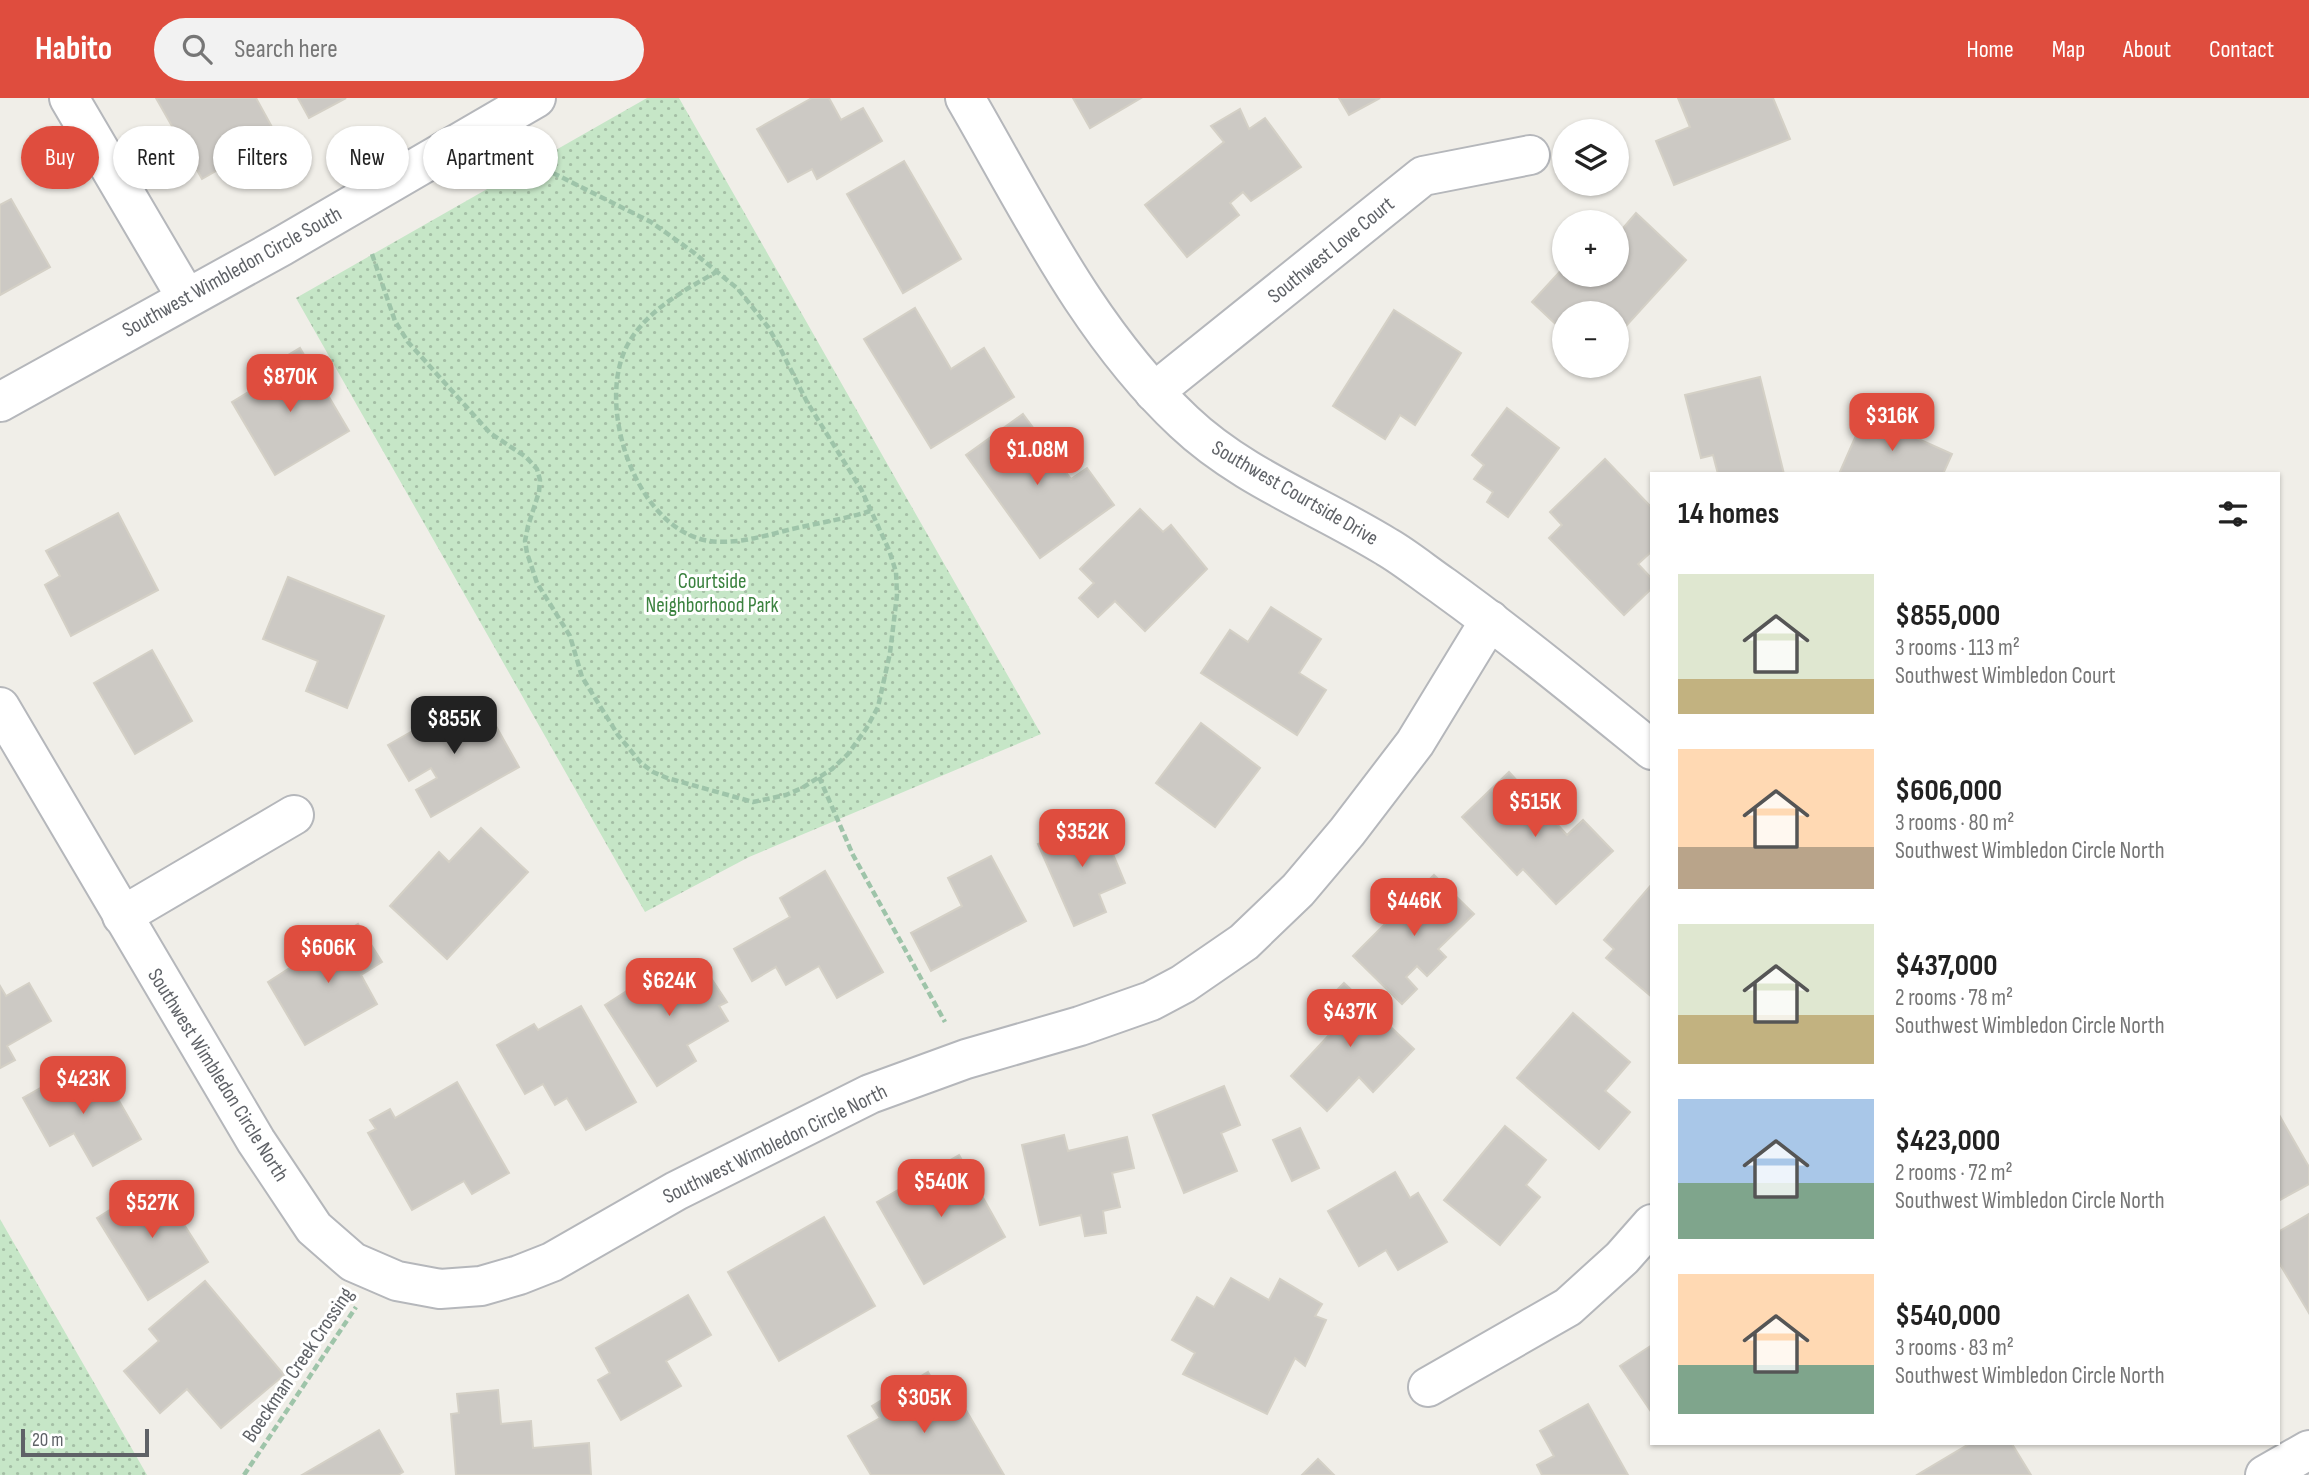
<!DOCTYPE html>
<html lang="en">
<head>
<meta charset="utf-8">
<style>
  :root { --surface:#fff; --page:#f2f2f2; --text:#222; --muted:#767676; --accent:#df4d3e }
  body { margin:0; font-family:"Sofia Sans Condensed",sans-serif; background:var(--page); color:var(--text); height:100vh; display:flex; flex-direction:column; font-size:26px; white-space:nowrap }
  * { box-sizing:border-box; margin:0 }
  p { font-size:23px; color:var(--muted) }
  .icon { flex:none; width:38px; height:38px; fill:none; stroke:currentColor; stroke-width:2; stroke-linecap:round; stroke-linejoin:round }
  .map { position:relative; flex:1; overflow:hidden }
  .side { position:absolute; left:1650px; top:374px; width:630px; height:973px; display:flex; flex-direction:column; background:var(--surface); border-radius:0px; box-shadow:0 2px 5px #0004 }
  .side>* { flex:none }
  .banner { position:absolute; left:21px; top:28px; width:665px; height:63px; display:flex; gap:14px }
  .fabs { position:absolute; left:1552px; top:21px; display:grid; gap:14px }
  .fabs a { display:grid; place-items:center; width:77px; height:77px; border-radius:50%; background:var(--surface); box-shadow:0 2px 5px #0004; font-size:35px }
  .scale { position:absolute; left:21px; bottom:18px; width:128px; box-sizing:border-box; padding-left:7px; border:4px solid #5f6267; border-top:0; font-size:19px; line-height:24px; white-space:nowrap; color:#5f6267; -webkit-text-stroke:5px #fff; paint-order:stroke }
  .price { position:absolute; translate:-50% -60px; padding:0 16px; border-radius:14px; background:var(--accent); color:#fff; font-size:23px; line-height:46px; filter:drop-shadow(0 2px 4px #0008) }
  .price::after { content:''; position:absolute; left:50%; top:42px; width:21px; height:16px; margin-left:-10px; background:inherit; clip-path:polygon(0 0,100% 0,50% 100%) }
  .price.active { background:#222; color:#fff }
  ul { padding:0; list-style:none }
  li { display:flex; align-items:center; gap:21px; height:175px; padding:0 28px }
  li span { display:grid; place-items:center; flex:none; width:196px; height:140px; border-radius:0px; color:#555 }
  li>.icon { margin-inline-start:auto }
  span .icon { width:84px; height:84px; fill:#fffc; stroke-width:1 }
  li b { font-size:30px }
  h2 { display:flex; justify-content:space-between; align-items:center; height:84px; padding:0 28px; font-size:30px }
  .chip { padding:0 24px; border-radius:32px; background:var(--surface); box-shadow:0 2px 5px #0004; font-size:24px; line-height:63px }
  .chip.active { background:var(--accent); color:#fff }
  header { display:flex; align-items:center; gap:42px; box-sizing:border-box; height:98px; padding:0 35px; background:var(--accent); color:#fff }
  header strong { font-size:33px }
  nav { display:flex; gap:38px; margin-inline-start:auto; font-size:24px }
  .search { width:490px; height:63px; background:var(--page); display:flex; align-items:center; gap:18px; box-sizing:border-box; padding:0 24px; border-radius:38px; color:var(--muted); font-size:26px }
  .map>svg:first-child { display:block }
  .park { fill:url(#park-dots) }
  .building { fill:#ccc9c4; stroke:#d4d0c6; stroke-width:2 }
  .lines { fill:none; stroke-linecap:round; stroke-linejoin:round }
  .minor-casing { stroke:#b5b7bb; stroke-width:42 }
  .path { stroke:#9ec4a9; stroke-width:4.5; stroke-dasharray:7 3.5; stroke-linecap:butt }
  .minor { stroke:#fff; stroke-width:38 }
  .labels { text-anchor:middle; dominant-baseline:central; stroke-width:6; stroke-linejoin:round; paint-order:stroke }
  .street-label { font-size:21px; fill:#5f6267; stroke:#fff }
  .park-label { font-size:21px; fill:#3b823f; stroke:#fff }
</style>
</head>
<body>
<header>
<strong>Habito</strong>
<div class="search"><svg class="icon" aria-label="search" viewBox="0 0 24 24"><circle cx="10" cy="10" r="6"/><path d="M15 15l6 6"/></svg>Search here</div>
<nav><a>Home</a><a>Map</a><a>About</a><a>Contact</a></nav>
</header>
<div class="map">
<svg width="2309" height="1377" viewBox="0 0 2309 1377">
  <defs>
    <pattern id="park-dots" width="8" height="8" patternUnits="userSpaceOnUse" patternTransform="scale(1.75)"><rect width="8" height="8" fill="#c6e6c7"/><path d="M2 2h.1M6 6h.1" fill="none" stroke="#a4bea5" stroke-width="1.8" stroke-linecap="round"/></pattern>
  </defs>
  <rect width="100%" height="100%" fill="#f0eee8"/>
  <g class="park">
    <path d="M647,0h32l362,636 -292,123 -104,55 -349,-614z"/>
    <path d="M0,1121l147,256h-147z"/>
  </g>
  <g class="building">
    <path d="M156,0h100l21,38 -75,43z"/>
    <path d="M298,0h48l-37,20z"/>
    <path d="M812,0h17l12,22 22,-12 19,33 -65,38 -5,-10 -24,13 -31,-53z"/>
    <path d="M1073,0h68l-51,30z"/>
    <path d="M1339,0h41l-31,17z"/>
    <path d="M1678,0h95l17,41 -116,46 -18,-44 34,-14z"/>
    <path d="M1240,11l9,20 16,-11 36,49 -50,34 -8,-9 -13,11 9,12 -52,42 -42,-52 79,-63 -13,-16z"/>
    <path d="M904,63l57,98 -58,34 -56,-99z"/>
    <path d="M11,101l39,68 -50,28v-90z"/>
    <path d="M1636,115l50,47 -69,76v-23h-53v19l-32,-30 32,-35v8h53v-40z"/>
    <path d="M915,210l36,61 33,-21 30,49 -83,51 -67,-109z"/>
    <path d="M1394,212l67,43 -46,72 -15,-10 -15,24 -52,-33z"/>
    <path d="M300,250l49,83 -74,44 -43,-73 48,-29 -5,-10z"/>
    <path d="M1760,279l24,97h-66l-5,-19 -12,3 -16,-63z"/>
    <path d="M1507,310l52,40 -51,69 -21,-15 6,-10 -19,-13 10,-14 -12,-10z"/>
    <path d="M1023,316l48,65 16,-11 27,37 -74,53 -74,-103z"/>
    <path d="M1865,317l87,39 -9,20h-104z"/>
    <path d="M1605,361l47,49v43l-14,13 14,15v9l-28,27 -75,-77 13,-13 -12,-13z"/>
    <path d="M1140,411l23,23 8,-7 36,44 -62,62 -30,-30 -17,16 -19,-19 15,-15 -14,-14z"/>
    <path d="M118,415l40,77 -87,46 -26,-51 15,-9 -14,-25z"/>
    <path d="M288,479l96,39 -37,92 -41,-17 12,-30 -55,-22z"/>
    <path d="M1271,509l50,32 -22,34 27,17 -29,45 -96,-62 29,-43 18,12z"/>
    <path d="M152,552l40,71 -57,33 -41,-71z"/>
    <path d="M483,605l36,64 -88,50 -15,-27 21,-12 -6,-10 -22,13 -21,-36 42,-24 -4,-6 20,-11 9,15z"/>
    <path d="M1201,625l59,45 -45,59 -59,-44z"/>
    <path d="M1509,674l58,63 16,-15 30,31 -57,53 -33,-35 -6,6 -55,-58z"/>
    <path d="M1098,720l27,65 -26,11 7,18 -32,14 -36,-82z"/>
    <path d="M481,730l47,44 -81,87 -57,-53 49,-54 10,10z"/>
    <path d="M991,758l35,65 -95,50 -20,-38 51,-27 -14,-28z"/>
    <path d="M825,773l58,101 -46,26 -18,-32 -33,19 -10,-18 -24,14 -18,-32 56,-32 -10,-19z"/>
    <path d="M1434,777l40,39 -36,35 8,8 -19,19 -10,-10 -11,11 11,12 -15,15 -49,-48z"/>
    <path d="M1652,786v113l-46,-39 8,-9 -10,-9z"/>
    <path d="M358,826l24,38 -21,13 16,29 -72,41 -37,-63z"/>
    <path d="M670,865l9,13 22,-13 26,39 -8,4 9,15 -41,24 9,16 -39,25 -52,-81z"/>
    <path d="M29,885l22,38 -44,25 8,14 -15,8v-82l6,10z"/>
    <path d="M1344,885l70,66 -41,43 -14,-15 -32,34 -36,-35 39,-42 -19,-17z"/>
    <path d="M581,908l55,96 -50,28 -19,-32 -12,7 -12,-21 -18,10 -28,-49 37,-21 4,6z"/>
    <path d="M1573,915l57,49 -25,29 25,21 -31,37 -82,-71z"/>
    <path d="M76,970l13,22 18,-10 34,59 -48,27 -19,-33 -24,13 -27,-48z"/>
    <path d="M457,984l52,91 -37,21 -8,-13 -52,29 -44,-77 8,-4 -6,-9 20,-11 5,9z"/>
    <path d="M1224,988l16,39 -19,8 16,38 -53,22 -31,-78z"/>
    <path d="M2278,1015l31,54v17l-31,17z"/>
    <path d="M1505,1028l41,34 -20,25 14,12 -40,48 -56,-45z"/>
    <path d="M1300,1030l19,40 -27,13 -19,-41z"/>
    <path d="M1064,1037l4,16 59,-14 7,31 -22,5 8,34 -17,4 3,22 -21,3 -4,-21 -41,10 -18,-80z"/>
    <path d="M959,1057l46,82 -81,47 -47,-82z"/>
    <path d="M1395,1074l15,26 8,-5 29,49 -49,28 -12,-20 -27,16 -31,-55z"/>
    <path d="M156,1083l52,81 -60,38 -51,-82z"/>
    <path d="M2309,1116v99l-31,-52v-29z"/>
    <path d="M824,1119l51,89 -96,55 -51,-89z"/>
    <path d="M1231,1180l38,22 11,-21 42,25 -7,12 11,4 -21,46 -10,-8 -28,56 -84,-40 12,-21 -23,-13 25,-43 17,10z"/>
    <path d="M205,1183l79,94 -63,53 -34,-39 -27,24 -36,-42 35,-30 -10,-12z"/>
    <path d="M688,1197l23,40 -45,26 15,25 -60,34 -23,-40 12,-7 -14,-25z"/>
    <path d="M1652,1247v68l-32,-47z"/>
    <path d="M928,1274l9,16 12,-7 55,94h-133l-23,-39 32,-18 -8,-12z"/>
    <path d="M498,1292l3,34 30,-3 2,27 56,-5 2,32h-135l-5,-61 8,-1 -2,-19z"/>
    <path d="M1588,1306l40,71h-86l-5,-10 17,-9 -14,-25z"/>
    <path d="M379,1332l24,42 -5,3h-96z"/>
    <path d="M1969,1346h43l19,31h-114z"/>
    <path d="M1318,1361l16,16h-32z"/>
  </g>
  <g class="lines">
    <defs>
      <g id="minor">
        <path d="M69,0l117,199"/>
        <path d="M965,0c65,112 123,234 219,324 58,55 135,83 203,125 19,11 37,26 56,39 72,52 140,108 209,164"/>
        <path d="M1154,294l269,-216 107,-21"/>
        <path d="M0,304l282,-156 254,-148"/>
        <path d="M0,609l256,434 58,87 39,34 44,19 43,8 41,-3 38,-11 33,-13 124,-71 194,-97 96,-35 114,-33 71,-25 32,-17 61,-42 54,-52 49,-58 68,-89 75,-123"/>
        <path d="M122,818l172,-101"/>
        <path d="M1428,1289l140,-80 54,-49 30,-34"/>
        <path d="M2265,1377l44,-25"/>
      </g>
    </defs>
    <use href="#minor" class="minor-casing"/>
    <g class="path">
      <path d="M372,156l23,67 13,21 82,91 36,24 11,12 3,11 -1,12 -11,34 -3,15 2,12 10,30 33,53 12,41 36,58 23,28 12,9 14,6 86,24 33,-7 16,-7 30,-19 16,-15 18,-25 12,-22 12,-54 7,-58 -1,-23 -7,-22 -28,-61 -54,-87 -29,-58 -10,-17 -30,-38 -45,-37 -42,-30 -108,-54 -20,-1"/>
      <path d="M718,173c-33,19 -71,39 -90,73 -33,59 6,180 76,196 30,6 59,-4 88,-11 26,-6 53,-10 78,-18"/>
      <path d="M819,679l34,78 92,167"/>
      <path d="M244,1377l112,-168"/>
    </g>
    <use href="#minor" class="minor"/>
  </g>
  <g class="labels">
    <g class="street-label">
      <text transform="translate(1331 152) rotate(-39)">Southwest Love Court</text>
      <text transform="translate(232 174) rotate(-29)">Southwest Wimbledon Circle South</text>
      <text transform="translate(1295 395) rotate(30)">Southwest Courtside Drive</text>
      <text transform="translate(218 977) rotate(58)">Southwest Wimbledon Circle North</text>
      <text transform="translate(775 1046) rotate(-26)">Southwest Wimbledon Circle North</text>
      <text transform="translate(298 1267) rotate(-56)">Boeckman Creek Crossing</text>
    </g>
    <g class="park-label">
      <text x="712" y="483">Courtside<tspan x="712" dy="24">Neighborhood Park</tspan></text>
    </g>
  </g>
</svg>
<div class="fabs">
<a><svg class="icon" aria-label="layers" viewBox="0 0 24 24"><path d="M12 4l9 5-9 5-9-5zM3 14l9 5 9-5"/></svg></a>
<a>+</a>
<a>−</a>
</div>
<div class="scale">20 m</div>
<b class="price" style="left:290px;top:316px">$870K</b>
<b class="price" style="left:1892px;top:355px">$316K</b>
<b class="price" style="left:1037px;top:389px">$1.08M</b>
<b class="price active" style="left:454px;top:658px">$855K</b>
<b class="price" style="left:1535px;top:741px">$515K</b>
<b class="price" style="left:1082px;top:771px">$352K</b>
<b class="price" style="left:1414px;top:840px">$446K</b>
<b class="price" style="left:328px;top:887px">$606K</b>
<b class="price" style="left:669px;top:920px">$624K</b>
<b class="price" style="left:1350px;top:951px">$437K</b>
<b class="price" style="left:83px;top:1018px">$423K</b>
<b class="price" style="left:941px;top:1121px">$540K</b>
<b class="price" style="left:152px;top:1142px">$527K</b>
<b class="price" style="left:924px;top:1337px">$305K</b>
<div class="banner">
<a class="chip active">Buy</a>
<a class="chip">Rent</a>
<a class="chip">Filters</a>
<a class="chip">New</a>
<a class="chip">Apartment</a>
</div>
<section class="side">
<h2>14 homes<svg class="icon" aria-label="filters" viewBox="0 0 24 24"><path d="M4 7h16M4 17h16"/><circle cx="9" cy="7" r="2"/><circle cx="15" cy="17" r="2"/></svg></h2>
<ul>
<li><span style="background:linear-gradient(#dfe7d0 75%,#c2b280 0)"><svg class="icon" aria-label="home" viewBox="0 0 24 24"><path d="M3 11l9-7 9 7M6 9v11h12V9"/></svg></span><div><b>$855,000</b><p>3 rooms · 113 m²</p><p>Southwest Wimbledon Court</p></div></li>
<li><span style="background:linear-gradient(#ffd9b3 70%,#b9a48a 0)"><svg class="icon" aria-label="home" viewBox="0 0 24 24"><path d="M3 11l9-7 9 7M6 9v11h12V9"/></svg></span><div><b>$606,000</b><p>3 rooms · 80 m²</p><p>Southwest Wimbledon Circle North</p></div></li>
<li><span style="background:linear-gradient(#dfe7d0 65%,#c2b280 0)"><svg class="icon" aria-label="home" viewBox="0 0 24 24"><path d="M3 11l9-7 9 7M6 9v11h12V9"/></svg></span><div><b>$437,000</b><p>2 rooms · 78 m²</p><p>Southwest Wimbledon Circle North</p></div></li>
<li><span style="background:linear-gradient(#a9c7e8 60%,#7fa58c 0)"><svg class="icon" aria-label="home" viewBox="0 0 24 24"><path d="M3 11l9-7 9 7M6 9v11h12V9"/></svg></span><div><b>$423,000</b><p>2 rooms · 72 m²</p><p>Southwest Wimbledon Circle North</p></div></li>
<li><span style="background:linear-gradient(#ffd9b3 65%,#7fa58c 0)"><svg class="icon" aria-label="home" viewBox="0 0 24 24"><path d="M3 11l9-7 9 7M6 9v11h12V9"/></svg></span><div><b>$540,000</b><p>3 rooms · 83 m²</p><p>Southwest Wimbledon Circle North</p></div></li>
</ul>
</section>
</div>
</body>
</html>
